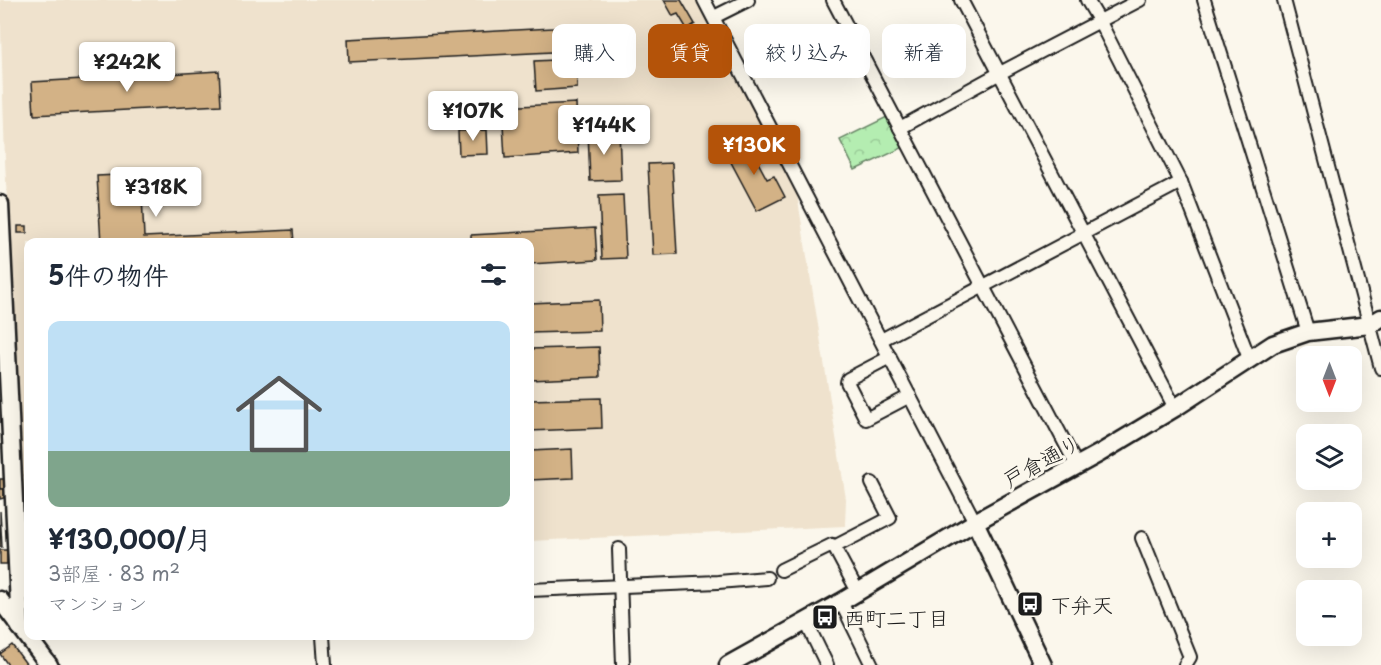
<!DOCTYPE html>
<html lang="ja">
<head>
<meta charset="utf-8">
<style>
  :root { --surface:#fff; --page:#f6f6f7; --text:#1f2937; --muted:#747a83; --accent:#b45309 }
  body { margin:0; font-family:"Playpen Sans","Klee One",sans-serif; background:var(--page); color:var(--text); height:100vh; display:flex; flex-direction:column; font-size:22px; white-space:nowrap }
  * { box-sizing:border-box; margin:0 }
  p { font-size:20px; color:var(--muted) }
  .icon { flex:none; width:33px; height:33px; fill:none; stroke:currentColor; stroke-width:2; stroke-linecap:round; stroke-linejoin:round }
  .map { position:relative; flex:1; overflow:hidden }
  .side { position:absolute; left:24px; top:238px; width:510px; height:402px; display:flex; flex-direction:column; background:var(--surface); border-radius:12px; box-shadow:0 6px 24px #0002 }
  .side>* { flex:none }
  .banner { position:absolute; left:552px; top:24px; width:570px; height:54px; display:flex; gap:12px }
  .needle { width:39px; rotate:180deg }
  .controls { position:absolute; left:1296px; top:346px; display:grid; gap:12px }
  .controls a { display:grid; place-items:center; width:66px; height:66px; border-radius:12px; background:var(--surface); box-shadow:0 6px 24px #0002; font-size:30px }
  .price { position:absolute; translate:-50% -51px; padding:0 14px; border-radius:6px; background:#fff; color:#222; font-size:20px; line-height:39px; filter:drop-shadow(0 2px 3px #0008) }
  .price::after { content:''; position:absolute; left:50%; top:36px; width:18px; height:14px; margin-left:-9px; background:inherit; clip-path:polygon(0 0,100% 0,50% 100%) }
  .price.on { background:var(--accent); color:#fff }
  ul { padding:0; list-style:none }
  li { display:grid; align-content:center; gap:12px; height:318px; padding:0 24px }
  li span { display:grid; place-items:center; height:186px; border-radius:12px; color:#555 }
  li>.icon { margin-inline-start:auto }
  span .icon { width:108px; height:108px; fill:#fffc; stroke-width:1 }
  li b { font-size:26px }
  h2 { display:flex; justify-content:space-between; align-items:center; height:72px; padding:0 24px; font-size:26px }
  .chip { padding:0 21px; border-radius:12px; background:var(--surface); box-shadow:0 6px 24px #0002; font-size:21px; line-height:54px }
  .chip.on { background:var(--accent); color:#fff }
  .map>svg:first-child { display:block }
  .built { fill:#efe2cd }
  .forest { fill:url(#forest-crowns); stroke:#688466; stroke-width:1.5 }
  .building { fill:#d3b286; stroke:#1c1c1c; stroke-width:1.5 }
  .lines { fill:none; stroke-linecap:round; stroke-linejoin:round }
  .minor-casing { stroke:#1c1c1c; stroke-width:16 }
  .tertiary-casing { stroke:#1c1c1c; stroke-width:21 }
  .minor { stroke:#fbf7ec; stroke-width:12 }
  .tertiary { stroke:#fbf7ec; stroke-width:16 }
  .labels { text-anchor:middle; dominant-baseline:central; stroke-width:6; stroke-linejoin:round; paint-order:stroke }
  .street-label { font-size:21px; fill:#1c1c1c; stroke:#fbf7ec }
  .poi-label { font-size:21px; fill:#1c1c1c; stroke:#fbf7ec; text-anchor:start }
</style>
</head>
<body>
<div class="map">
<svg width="1381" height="665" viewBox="0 0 1381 665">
  <defs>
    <pattern id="forest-crowns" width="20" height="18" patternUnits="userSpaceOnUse" patternTransform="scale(1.5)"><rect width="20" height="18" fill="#b4edb1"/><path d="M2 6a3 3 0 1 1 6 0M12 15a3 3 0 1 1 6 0" fill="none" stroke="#9acb98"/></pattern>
  </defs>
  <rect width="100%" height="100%" fill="#fbf7ec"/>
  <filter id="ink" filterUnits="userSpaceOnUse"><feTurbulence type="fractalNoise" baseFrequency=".0167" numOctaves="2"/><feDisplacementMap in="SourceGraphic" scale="12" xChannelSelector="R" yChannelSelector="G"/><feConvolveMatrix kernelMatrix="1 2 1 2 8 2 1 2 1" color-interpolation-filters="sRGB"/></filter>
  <g filter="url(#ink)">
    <path class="built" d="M0,0h698l98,188 50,311 -1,27 -315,15v-298h-502v322h-3l-20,-404z"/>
    <path class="forest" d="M889,116l15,31 -49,23 -15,-30z"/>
    <g class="building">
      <path d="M664,0h17l14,24 -8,5 -9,-15 -5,2z"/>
      <path d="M572,27l1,24 -224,11 -1,-23z"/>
      <path d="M576,59l1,29 -41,3 -2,-30z"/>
      <path d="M219,71l2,34 -187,10 -2,-33z"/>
      <path d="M576,103l2,50 -73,5 -3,-51z"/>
      <path d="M487,130l1,24 -29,1 -1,-24z"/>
      <path d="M619,130l2,50 -31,1 -2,-50z"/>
      <path d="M745,138l22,41 7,-3 11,21 -28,14 -33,-62z"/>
      <path d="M672,163l5,91 -24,1 -5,-91z"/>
      <path d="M141,174l3,63 149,-7 1,13h-193l-4,-67z"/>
      <path d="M623,195l3,63 -24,1 -3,-63z"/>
      <rect x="18" y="226" width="9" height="7"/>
      <path d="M595,228l2,32 -67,4v-21h-59v-8z"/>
      <path d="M599,300l1,31 -70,2v-30z"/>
      <path d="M599,347l1,30 -70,3v-31z"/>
      <path d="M601,398l1,30 -72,3v-31z"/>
      <path d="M572,449l1,29 -43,2v-29z"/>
      <rect x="0" y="479" width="4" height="10"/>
      <path d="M0,489h4v9l-4,1z"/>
      <path d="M0,511l2,36h-2z"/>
      <rect x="0" y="550" width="7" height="14"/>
      <path d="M12,645l15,20h-19l-8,-11z"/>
    </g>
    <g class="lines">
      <defs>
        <g id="minor">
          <path d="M704,0l271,522"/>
          <path d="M833,0l244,466"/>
          <path d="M961,0l214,408"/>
          <path d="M1087,0l13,22 81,160 68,176"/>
          <path d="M1204,0l104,332"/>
          <path d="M1284,0l97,368"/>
          <path d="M714,17l34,-17"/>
          <path d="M900,128l100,-55 140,-73"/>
          <path d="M881,340l300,-158"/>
          <path d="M890,357l-42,22 -1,3 19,37 44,-23"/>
          <path d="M1142,538l48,119 -5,8"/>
          <path d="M619,549l4,116"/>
          <path d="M781,570l51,-25 2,2"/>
          <path d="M530,590l188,-8 49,-4"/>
          <path d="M858,592l-24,-45 56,-29 -18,-35"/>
          <path d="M841,602l31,63"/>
          <path d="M806,622l21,43"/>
          <path d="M323,636l2,29"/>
        </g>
        <g id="tertiary">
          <path d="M0,204l20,423"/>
          <path d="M975,522l68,143"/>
          <path d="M0,600l49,65"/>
          <path d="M728,665l113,-63 134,-80 125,-69 75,-45 98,-64 35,-12 62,-7 11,-7"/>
        </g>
      </defs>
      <use href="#minor" class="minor-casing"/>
      <use href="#tertiary" class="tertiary-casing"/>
      <use href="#minor" class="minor"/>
      <use href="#tertiary" class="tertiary"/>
    </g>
  </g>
  <defs>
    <symbol id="bus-square" viewBox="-11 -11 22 22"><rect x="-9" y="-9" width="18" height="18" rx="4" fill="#1c1c1c" stroke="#fbf7ec"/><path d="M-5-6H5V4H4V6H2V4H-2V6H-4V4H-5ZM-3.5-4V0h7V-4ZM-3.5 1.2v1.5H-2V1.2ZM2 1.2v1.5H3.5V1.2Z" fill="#fff"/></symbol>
  </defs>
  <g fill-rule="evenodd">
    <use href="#bus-square" x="1015" y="589" width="30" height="30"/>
    <use href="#bus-square" x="810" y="602" width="30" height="30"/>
  </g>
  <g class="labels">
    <g class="street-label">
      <text transform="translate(1041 460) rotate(-29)">戸倉通り</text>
    </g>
    <g class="poi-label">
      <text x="1050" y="604">下弁天</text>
      <text x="844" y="617">西町二丁目</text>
    </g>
  </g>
</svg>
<div class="controls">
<a><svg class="needle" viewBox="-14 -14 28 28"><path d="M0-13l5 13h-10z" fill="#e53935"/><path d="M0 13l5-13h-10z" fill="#747a83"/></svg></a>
<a><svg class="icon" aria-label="layers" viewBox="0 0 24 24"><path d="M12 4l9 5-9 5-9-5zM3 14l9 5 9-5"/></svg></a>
<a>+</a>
<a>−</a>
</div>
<b class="price" style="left:127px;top:93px">¥242K</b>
<b class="price" style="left:473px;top:142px">¥107K</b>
<b class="price" style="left:604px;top:156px">¥144K</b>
<b class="price on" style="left:754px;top:176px">¥130K</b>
<b class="price" style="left:156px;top:218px">¥318K</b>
<div class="banner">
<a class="chip">購入</a>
<a class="chip on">賃貸</a>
<a class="chip">絞り込み</a>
<a class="chip">新着</a>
</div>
<section class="side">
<h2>5件の物件<svg class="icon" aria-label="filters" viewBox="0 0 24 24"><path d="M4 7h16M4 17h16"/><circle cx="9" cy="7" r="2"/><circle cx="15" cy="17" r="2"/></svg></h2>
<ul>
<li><span style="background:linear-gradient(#bfe0f5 70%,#7fa58c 0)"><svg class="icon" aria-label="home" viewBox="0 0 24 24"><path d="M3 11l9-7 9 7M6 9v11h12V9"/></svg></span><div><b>¥130,000/月</b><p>3部屋 · 83 m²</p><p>マンション</p></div></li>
</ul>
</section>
</div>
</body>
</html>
